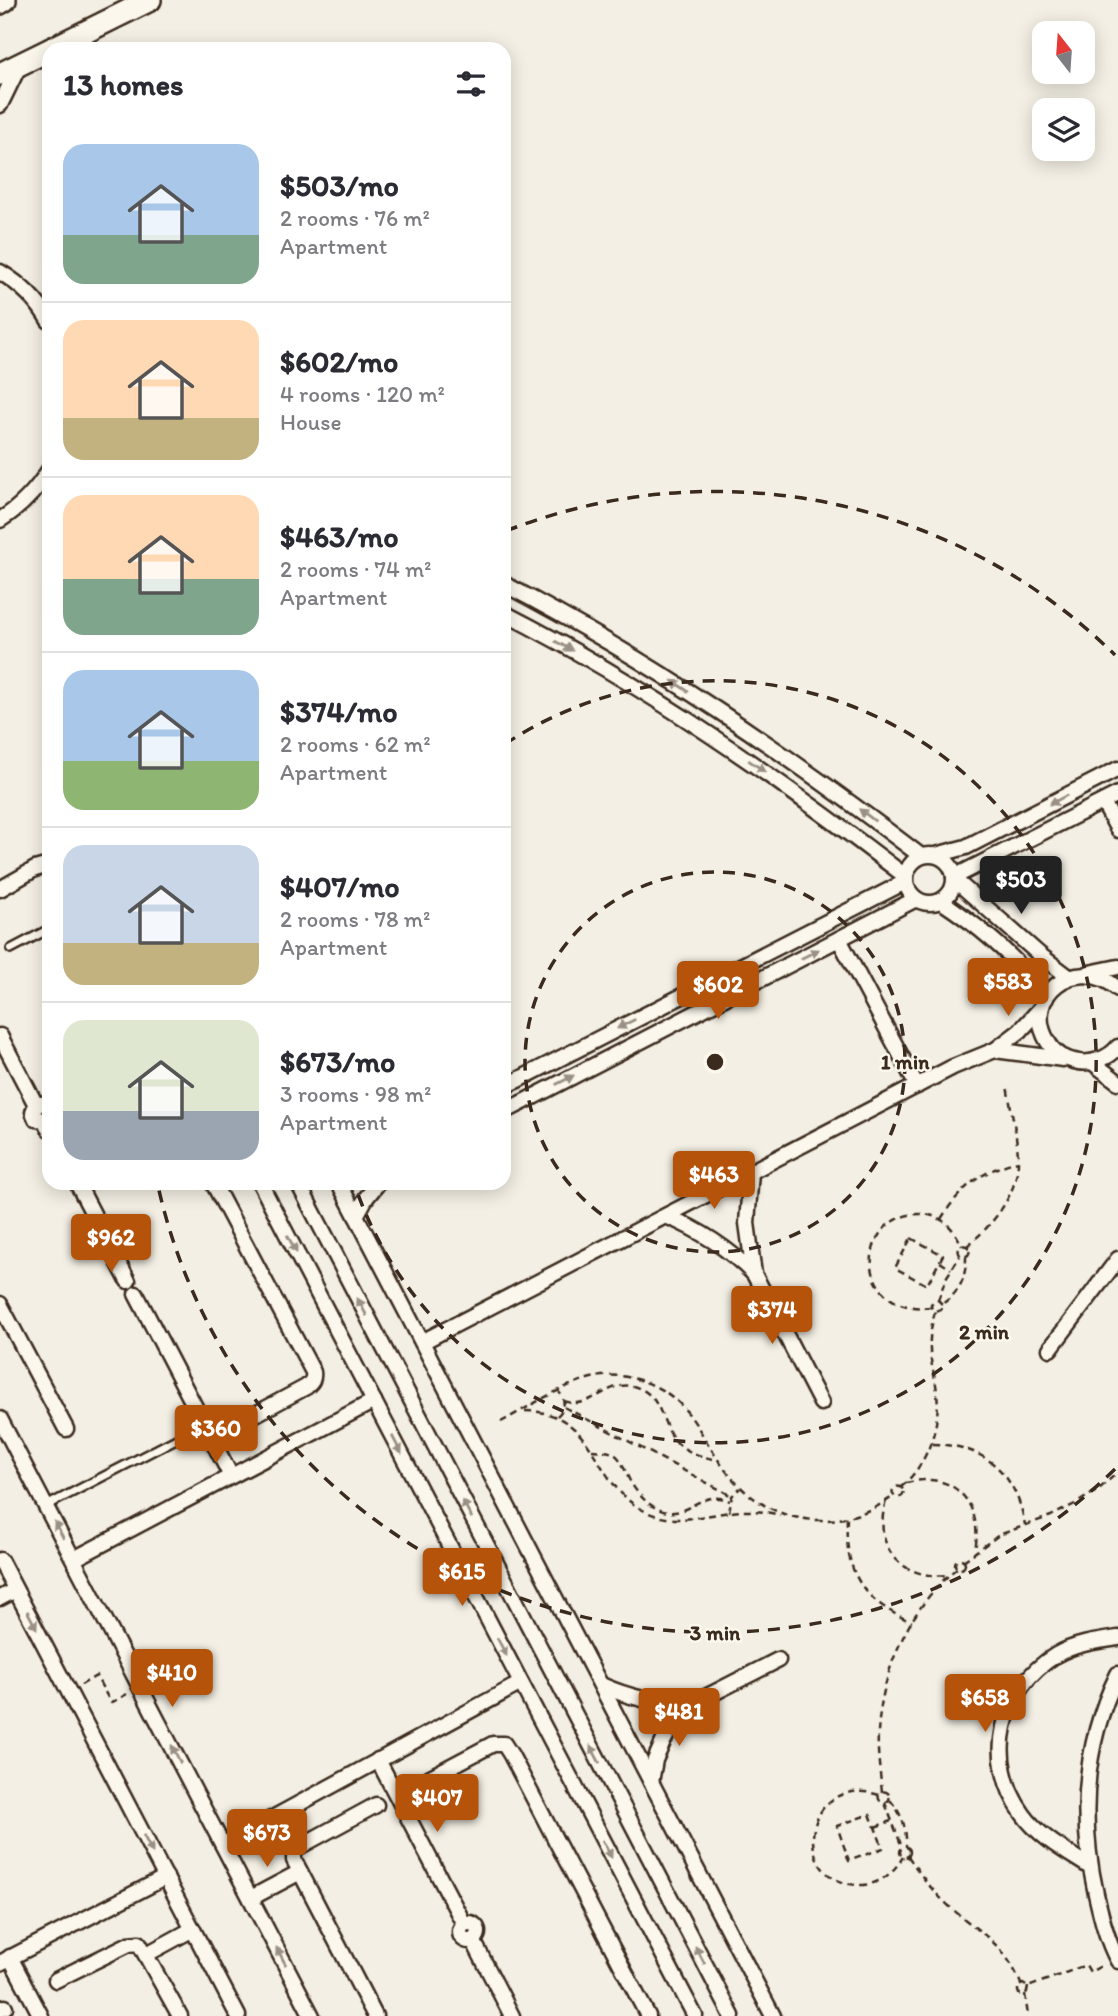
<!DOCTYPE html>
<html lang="en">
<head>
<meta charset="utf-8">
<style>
  :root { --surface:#fff; --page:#f7f7f7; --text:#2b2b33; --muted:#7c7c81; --line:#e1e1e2; --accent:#b45309 }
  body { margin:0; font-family:Itim,sans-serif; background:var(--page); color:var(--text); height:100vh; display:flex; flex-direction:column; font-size:26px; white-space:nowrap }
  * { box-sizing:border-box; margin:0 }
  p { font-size:23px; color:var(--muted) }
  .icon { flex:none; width:38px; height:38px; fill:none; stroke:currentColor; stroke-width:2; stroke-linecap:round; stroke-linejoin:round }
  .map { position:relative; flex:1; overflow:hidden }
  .drawer { position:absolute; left:42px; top:42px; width:469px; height:1148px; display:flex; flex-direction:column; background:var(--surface); border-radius:21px; box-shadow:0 4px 18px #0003 }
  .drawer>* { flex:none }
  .needle { width:46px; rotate:343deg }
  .tools { position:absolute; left:1032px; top:21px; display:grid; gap:14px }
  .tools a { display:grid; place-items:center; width:63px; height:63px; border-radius:14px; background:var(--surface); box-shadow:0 4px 18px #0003; font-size:35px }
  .price { position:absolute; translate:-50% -60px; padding:0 16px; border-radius:7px; background:var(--accent); color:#fff; font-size:23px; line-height:46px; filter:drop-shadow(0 2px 4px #0008) }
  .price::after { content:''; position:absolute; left:50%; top:42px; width:21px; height:16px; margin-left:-10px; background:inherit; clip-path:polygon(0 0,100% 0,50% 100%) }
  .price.on { background:#222; color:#fff }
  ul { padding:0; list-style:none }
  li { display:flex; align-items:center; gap:21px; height:175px; padding:0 21px }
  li+li { border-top:2px solid var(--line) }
  li span { display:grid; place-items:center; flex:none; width:196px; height:140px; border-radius:21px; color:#555 }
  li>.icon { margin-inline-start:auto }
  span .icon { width:84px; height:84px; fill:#fffc; stroke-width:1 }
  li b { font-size:30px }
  h2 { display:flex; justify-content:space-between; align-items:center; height:84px; padding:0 21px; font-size:30px }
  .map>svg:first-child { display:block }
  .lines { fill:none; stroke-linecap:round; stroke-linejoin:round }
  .lane-casing { stroke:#3b2a1e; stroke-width:12 }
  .street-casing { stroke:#3b2a1e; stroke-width:19 }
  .primary-casing { stroke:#3b2a1e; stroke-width:26 }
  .path { stroke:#3b2a1e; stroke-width:2.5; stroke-dasharray:7 5; stroke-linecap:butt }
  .lane { stroke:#fbf7ec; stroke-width:7 }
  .street { stroke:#fbf7ec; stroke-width:14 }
  .primary { stroke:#fbf7ec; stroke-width:21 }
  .oneway { fill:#9b9085 }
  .ring { fill:none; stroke:#3b2a1e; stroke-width:3.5; stroke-dasharray:12 9 }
  .centre { fill:#3b2a1e; stroke:#fbf7ec; stroke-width:3.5 }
  .ring-label { font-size:21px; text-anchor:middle; font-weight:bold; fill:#3b2a1e; stroke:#fbf7ec; stroke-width:5; stroke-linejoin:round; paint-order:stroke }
</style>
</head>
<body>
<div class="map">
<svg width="1118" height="2016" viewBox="0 0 1118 2016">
  <rect width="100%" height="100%" fill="#f3efe4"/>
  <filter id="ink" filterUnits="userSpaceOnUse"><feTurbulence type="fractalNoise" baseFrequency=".0143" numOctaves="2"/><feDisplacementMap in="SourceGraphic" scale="14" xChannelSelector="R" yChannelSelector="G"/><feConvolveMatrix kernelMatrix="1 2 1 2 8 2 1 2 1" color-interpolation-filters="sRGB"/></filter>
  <g filter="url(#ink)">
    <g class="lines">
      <defs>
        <g id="lane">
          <path d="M11,949l38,-20"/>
          <path d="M46,1506l132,-68"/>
        </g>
        <g id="street">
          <path d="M0,105l20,-41"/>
          <path d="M0,272c20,12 38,29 49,49"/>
          <path d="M0,520c21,-13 36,-29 49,-50"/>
          <path d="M504,584c148,77 285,171 417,272"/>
          <path d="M504,613c143,73 274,165 401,263"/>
          <path d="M1103,802l15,28"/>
          <circle cx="930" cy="879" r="24"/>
          <path d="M936,855l30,-8 152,-78"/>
          <path d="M954,877l164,-83"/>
          <path d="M955,880l85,75 29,22"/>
          <path d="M0,889l35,-20 14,-4"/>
          <path d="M941,901c39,26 78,58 105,97"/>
          <path d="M839,939l78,147"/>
          <path d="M1089,973l29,-6"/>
          <path d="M1118,989c-41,-37 -98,7 -70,53 6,11 18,18 31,20 14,2 30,-4 39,-15"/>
          <path d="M0,1036l36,69"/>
          <path d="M995,1050l68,9"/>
          <path d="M1092,1062l26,20"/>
          <path d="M504,1087l401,-205"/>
          <path d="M49,1108c-4,-5 -7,-5 -13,-3l-3,7 3,7 8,1 5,9"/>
          <path d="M504,1112l412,-213"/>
          <path d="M751,1172l-4,51 7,51 67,129"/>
          <path d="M77,1183l51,98"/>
          <path d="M260,1183l435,833"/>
          <path d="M298,1183l434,833"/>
          <path d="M339,1183l434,833"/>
          <path d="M356,1216l10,-18 12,-15"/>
          <path d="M666,1216c34,14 62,32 88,58"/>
          <path d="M136,1294l95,182"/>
          <path d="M0,1304l66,125"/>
          <path d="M422,1342l531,-275 42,-17 25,-19 21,-23"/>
          <path d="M1050,1349l68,-90"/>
          <path d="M0,1419l312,597"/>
          <path d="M211,1438l95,-51c6,-5 8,-8 7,-15l-100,-189"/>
          <path d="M74,1559l300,-158"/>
          <path d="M0,1560l238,456"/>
          <path d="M0,1598l15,-8"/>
          <path d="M1118,1674c-35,71 -39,144 -22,220 5,22 11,47 22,67"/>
          <path d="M601,1685c29,13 57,19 89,20"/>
          <path d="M378,1760l86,164"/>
          <path d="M423,1781l70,-37h11l7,11 137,261"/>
          <path d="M651,1782l4,-22 9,-20 11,-19 15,-16 88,-45"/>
          <path d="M223,1845l298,-162"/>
          <path d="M1090,1867c-23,-15 -51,-30 -67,-53 -39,-54 -23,-125 33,-159 18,-11 41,-14 62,-17"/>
          <path d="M251,1898l49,-26"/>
          <circle cx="469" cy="1932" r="9"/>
          <path d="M473,1940l39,76"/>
          <path d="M147,1954l46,-25"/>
          <path d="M10,1957l31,59"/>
          <path d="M0,1963l166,-86"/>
          <path d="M56,1980l73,-36 10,-1 41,73"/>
          <path d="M0,2009l5,-2"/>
          <path d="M375,2016l-81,-156v-9l3,-3 79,-43"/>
        </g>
        <g id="primary">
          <path d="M0,3l5,-3"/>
          <path d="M51,49l99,-49"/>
          <path d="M0,74l49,-24"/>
        </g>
      </defs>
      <use href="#lane" class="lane-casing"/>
      <use href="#street" class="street-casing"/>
      <use href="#primary" class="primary-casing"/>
      <g class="path">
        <path d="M941,1219c20,-32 40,-48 77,-58"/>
        <path d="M911,1238l32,17 -16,30 -32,-17z"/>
        <circle cx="964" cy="1251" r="5.5"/>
        <path d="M967,1246c26,-21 52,-53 51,-88 -1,-24 -7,-48 -11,-72"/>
        <path d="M940,1262l11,7"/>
        <path d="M938,1300l8,-22 14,-22"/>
        <path d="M942,1304l-4,-4h-3l-4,4v3l4,4 6,-2c1,-7 5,-7 11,-13 11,-11 14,-24 14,-39"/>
        <path d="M931,1307c-78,9 -77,-95 -9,-93 20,1 33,15 40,32"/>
        <path d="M564,1401c30,11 45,-27 77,-12 24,12 20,42 40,57 10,8 23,11 36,14"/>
        <path d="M564,1407l168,89"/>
        <path d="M525,1411c74,0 66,76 122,101 29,14 55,3 85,0 16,-2 32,-1 48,3"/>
        <path d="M557,1416c8,-7 9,-16 2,-24"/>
        <path d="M501,1422c30,-16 68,-42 101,-46 31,-3 66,11 85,36 12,15 21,33 32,49 23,35 58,59 101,59 27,1 52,-9 74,-24"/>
        <path d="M932,1444c53,1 84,29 93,81"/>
        <path d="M592,1450c7,1 16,0 22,4 8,5 10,15 14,23 6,13 17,26 30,32 29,14 41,-22 72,-8"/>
        <path d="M906,1483c6,-1 12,-3 17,-3 41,-2 59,34 52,70"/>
        <circle cx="898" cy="1492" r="5.5"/>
        <path d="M901,1487c26,-22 40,-61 36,-94 -1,-15 -7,-29 -7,-44 -1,-13 2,-25 5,-38"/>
        <path d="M886,1501c-14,46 15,79 62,74"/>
        <path d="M729,1512l3,-16 8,-8"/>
        <path d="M847,1518c-3,54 15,83 65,104"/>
        <circle cx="960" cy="1564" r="5"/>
        <path d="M963,1561l36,-26 52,-19 24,-12 23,-14 20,-18"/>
        <path d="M81,1685l15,-9 15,27 16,-9"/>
        <circle cx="884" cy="1797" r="5.5"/>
        <path d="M882,1792c-2,-20 -5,-39 -4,-59 3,-61 31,-126 79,-165"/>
        <path d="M879,1795c-78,-24 -90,90 -19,90 20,0 33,-12 43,-28"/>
        <path d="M890,1800c12,14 17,28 16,47"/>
        <path d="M885,1803l17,44"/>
        <path d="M870,1814l13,34 -34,13 -12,-35z"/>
        <path d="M875,1827l16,-6"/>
        <circle cx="905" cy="1852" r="5"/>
        <path d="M908,1856c12,18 24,35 41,50 32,29 54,35 72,78"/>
        <path d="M1028,1987l-1,5 -2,2h-6l-1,-3v-5l5,-2 5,3 58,-22 4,7 13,-7"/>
        <path d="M1025,1994l3,22"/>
      </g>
      <use href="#lane" class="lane"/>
      <use href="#street" class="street"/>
      <use href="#primary" class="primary"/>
    </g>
    <defs><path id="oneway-solid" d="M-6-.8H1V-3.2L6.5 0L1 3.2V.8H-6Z" transform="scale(1.75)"/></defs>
    <g class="oneway">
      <use href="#oneway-solid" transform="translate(564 646) rotate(29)"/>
      <use href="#oneway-solid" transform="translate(680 686) rotate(-147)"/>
      <use href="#oneway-solid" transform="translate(757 766) rotate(34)"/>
      <use href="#oneway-solid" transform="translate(1058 800) rotate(152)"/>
      <use href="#oneway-solid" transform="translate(867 815) rotate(-143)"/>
      <use href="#oneway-solid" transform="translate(810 954) rotate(-27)"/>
      <use href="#oneway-solid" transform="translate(626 1024) rotate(153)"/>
      <use href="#oneway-solid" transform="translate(565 1080) rotate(-27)"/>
      <use href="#oneway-solid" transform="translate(292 1244) rotate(62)"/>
      <use href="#oneway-solid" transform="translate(362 1307) rotate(-118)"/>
      <use href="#oneway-solid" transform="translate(397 1445) rotate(62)"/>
      <use href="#oneway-solid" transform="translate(467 1509) rotate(-118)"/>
      <use href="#oneway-solid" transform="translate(59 1530) rotate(-118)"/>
      <use href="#oneway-solid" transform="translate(32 1620) rotate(62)"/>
      <use href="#oneway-solid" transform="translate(502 1647) rotate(62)"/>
      <use href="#oneway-solid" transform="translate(176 1754) rotate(-117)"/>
      <use href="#oneway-solid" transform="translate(595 1754) rotate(-118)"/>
      <use href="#oneway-solid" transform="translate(148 1844) rotate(62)"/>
      <use href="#oneway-solid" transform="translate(607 1849) rotate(62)"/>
      <use href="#oneway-solid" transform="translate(700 1955) rotate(-118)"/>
      <use href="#oneway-solid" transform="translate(281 1956) rotate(-118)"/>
    </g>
  </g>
  <g class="ring">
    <circle cx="715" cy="1062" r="190"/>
    <path d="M505 744A381 381 0 1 1 355 1186"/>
    <path d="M1115 1469A571 571 0 0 1 158 1186M506 531A571 571 0 0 1 1115 655"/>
  </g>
  <circle cx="715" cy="1062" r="10" class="centre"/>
  <g class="ring-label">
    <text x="905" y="1069">1 min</text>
    <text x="984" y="1339">2 min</text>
    <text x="715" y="1640">3 min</text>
  </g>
</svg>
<div class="tools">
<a><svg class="needle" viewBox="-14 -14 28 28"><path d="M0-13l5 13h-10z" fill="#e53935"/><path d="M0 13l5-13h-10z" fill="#7c7c81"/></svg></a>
<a><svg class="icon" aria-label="layers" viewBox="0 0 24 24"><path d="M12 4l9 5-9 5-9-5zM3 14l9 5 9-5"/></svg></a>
</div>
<b class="price on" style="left:1021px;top:916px">$503</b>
<b class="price" style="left:1008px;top:1018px">$583</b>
<b class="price" style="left:718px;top:1021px">$602</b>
<b class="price" style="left:714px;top:1211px">$463</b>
<b class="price" style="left:111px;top:1274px">$962</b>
<b class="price" style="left:772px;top:1346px">$374</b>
<b class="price" style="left:216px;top:1465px">$360</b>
<b class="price" style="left:462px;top:1608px">$615</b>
<b class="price" style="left:172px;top:1709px">$410</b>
<b class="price" style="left:985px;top:1734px">$658</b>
<b class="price" style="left:679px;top:1748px">$481</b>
<b class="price" style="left:437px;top:1834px">$407</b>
<b class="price" style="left:267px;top:1869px">$673</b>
<section class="drawer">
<h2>13 homes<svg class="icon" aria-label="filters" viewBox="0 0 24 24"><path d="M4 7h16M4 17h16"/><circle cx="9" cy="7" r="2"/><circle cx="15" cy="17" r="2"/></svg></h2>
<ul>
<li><span style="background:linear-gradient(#a9c7e8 65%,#7fa58c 0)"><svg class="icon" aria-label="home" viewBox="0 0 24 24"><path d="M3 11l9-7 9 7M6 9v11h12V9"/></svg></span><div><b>$503/mo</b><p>2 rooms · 76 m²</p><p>Apartment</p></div></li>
<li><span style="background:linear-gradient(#ffd9b3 70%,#c2b280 0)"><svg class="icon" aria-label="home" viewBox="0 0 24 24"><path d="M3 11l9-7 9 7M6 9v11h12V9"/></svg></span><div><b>$602/mo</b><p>4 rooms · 120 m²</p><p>House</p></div></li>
<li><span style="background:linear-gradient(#ffd9b3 60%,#7fa58c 0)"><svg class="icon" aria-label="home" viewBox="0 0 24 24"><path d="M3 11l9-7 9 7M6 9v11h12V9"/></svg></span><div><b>$463/mo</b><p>2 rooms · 74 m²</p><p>Apartment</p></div></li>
<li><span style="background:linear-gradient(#a9c7e8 65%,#8fb573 0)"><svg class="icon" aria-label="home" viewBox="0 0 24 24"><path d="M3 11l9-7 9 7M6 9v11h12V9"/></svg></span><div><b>$374/mo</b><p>2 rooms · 62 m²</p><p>Apartment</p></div></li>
<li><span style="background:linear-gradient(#c9d6e8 70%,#c2b280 0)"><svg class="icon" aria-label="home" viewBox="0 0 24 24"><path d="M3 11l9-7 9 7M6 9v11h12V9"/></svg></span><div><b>$407/mo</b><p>2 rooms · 78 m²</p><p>Apartment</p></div></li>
<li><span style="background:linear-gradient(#dfe7d0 65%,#9aa5b1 0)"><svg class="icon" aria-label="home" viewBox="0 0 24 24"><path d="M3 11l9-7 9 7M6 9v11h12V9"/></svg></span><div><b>$673/mo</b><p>3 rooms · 98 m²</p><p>Apartment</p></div></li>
</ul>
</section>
</div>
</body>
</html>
